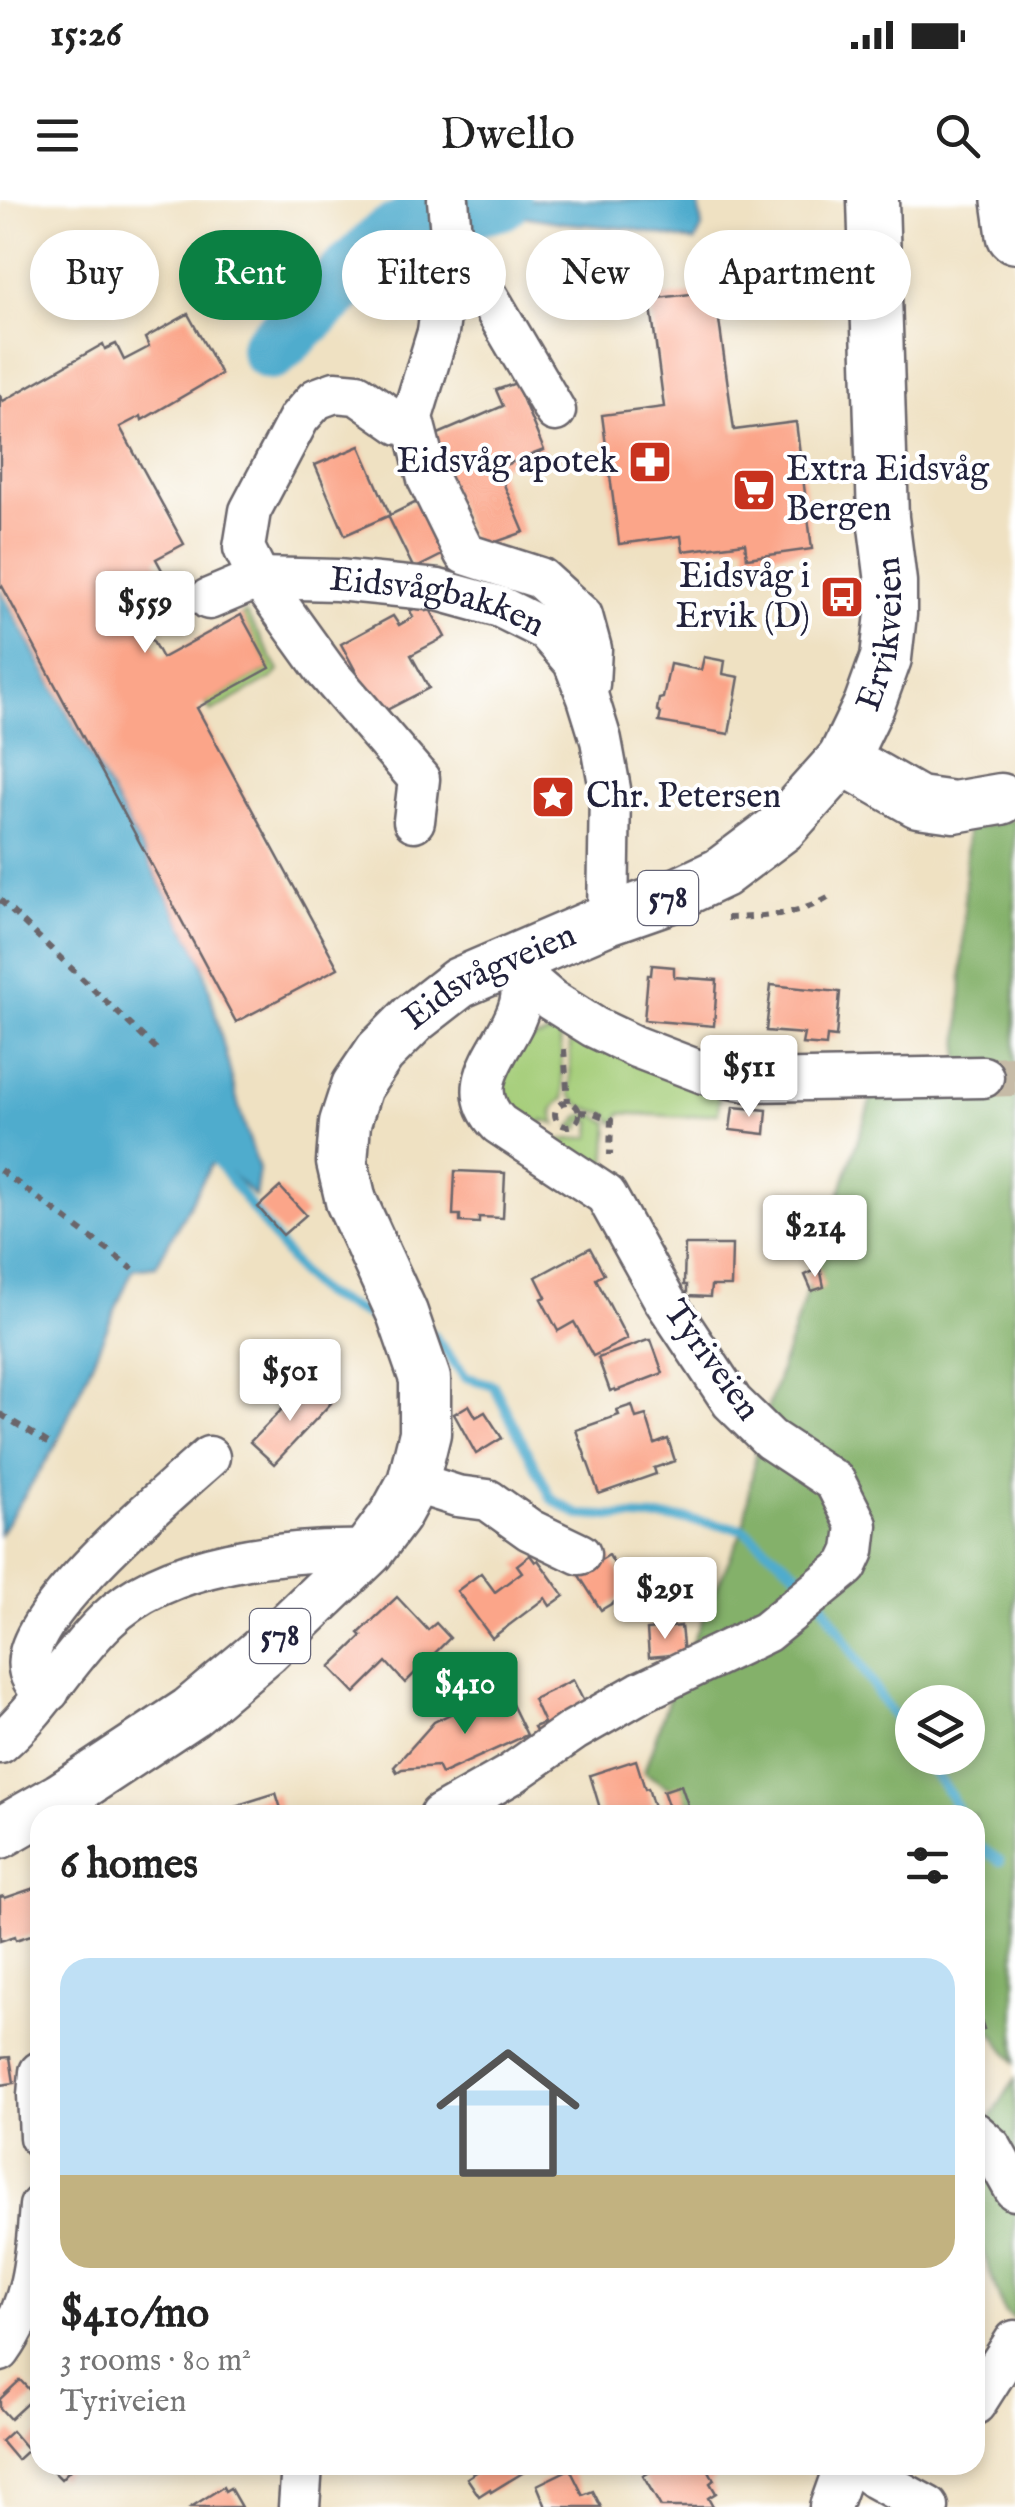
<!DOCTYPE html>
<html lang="en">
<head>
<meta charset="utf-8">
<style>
  :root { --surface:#fff; --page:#f2f2f2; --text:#222; --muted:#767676; --line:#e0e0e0; --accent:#0b8043 }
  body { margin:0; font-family:"IM FELL English",serif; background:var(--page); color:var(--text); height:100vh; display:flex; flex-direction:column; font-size:38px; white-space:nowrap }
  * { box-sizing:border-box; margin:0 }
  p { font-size:32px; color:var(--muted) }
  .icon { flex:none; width:55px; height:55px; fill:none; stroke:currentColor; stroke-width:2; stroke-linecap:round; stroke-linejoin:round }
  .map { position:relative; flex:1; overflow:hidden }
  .drawer { position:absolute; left:30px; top:1605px; width:955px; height:670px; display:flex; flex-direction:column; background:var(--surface); border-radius:30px; box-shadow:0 5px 15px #0003 }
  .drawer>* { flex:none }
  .top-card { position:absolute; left:30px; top:30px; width:955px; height:90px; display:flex; gap:20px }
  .fabs { position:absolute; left:895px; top:1485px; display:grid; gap:20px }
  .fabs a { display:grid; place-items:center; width:90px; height:90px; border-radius:50%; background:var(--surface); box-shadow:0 5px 15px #0003; font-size:50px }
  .price { position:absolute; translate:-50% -85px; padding:0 22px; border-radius:10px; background:#fff; color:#222; font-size:32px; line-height:65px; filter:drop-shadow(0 2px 5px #0008) }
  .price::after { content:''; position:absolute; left:50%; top:60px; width:30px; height:22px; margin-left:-15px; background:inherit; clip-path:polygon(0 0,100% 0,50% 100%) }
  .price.selected { background:var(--accent); color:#fff }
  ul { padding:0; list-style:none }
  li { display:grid; align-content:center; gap:20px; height:530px; padding:0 30px }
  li+li { border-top:2px solid var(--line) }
  li span { display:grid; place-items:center; height:310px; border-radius:30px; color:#555 }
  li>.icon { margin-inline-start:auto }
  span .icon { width:180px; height:180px; fill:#fffc; stroke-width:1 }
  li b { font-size:42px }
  h2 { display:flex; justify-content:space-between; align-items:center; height:120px; padding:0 30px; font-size:42px }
  .tag { padding:0 35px; border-radius:45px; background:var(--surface); box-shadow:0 5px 15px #0003; font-size:35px; line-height:90px }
  .tag.selected { background:var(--accent); color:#fff }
  .status { display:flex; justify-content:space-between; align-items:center; height:70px; padding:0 50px; background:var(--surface); direction:ltr }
  .status svg { height:28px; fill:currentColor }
  header { display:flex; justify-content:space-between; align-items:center; height:130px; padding:0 30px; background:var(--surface); font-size:45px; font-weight:600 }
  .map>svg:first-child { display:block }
  .green { fill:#a6ce7a; stroke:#64785a; stroke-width:2.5 }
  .forest { fill:#84b16a; stroke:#536a52; stroke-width:2.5; fill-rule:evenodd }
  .water { fill:#4faccd; stroke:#386784; stroke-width:2.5 }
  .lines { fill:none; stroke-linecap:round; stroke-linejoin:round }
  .stream { stroke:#4faccd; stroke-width:10 }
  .river { stroke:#4faccd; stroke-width:62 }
  .building { fill:#fba589 }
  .minor-tunnel { stroke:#c6bba7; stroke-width:40; stroke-dasharray:40 20; stroke-linecap:butt }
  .minor-casing { stroke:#6a656a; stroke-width:45 }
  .major-casing { stroke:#6a656a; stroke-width:55 }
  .highway-casing { stroke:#6a656a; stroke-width:60 }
  .path { stroke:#6a656a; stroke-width:6; stroke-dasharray:8 8; stroke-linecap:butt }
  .minor { stroke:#fff; stroke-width:40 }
  .major { stroke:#fff; stroke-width:50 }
  .highway { stroke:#fff; stroke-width:55 }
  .labels { text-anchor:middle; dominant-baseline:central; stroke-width:8; stroke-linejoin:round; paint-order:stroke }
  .shield { fill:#fff; stroke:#646476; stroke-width:2.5 }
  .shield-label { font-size:32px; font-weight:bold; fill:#22223b }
  .poi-label { font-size:35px; fill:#22223b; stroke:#fff; text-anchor:end }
  .street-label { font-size:35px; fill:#22223b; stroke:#fff }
</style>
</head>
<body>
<div class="status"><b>15:26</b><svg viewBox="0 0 49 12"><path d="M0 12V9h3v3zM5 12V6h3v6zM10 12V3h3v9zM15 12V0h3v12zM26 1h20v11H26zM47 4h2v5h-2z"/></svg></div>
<header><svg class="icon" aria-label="menu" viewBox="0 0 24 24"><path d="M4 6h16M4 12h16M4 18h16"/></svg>Dwello<svg class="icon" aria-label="search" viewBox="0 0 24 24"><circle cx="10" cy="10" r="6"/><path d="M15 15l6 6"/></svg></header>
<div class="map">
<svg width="1015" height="2307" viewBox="0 0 1015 2307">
  <rect width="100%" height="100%" fill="#fff"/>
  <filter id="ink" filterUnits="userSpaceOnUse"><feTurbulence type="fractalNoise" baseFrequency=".01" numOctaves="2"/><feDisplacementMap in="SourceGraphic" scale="20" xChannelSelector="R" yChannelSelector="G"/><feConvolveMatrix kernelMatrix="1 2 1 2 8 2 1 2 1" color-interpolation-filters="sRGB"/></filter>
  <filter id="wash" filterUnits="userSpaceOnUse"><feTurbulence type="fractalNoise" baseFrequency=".0048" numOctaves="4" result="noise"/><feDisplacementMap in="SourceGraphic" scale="40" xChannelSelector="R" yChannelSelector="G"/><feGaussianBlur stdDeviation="2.25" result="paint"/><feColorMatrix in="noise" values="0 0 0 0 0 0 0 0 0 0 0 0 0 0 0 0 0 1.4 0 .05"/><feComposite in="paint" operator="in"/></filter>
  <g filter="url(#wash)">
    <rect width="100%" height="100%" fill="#efe1c2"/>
    <g class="green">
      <path d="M246,413l33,58 -6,6 -62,35 -5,-9 64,-35 -29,-53z"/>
      <path d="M556,832l4,3 4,64c-11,7 -14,13 -8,25l-13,-3 -6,10 -37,-27 10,-49 20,-15z"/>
      <path d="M570,835l150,51 -2,27 -34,4 -63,-4 -6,11 -7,-10c-16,-4 -30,-6 -38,-20z"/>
      <path d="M582,915h13l14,8 -4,57 -53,-39 39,-4 1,-16h-10l-2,8 -9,-2z"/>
    </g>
    <g class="forest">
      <path d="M1015,619v1244l-40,-53v-195h-264l-67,-43 30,-89 69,-154 16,-95 117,-349 82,6 9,-261zM912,1502h56v56h-56z"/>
      <path d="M1015,1879v241l-11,-8 -29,-83v-87z"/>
    </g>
    <g class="water">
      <path d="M499,0h199l4,28 -7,14 -63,-13 -67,-6 -96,-16z"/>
      <path d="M0,389l202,371 38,151 19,58 -4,28 -40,-39 -59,108 -23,3 -78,178 -55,87z"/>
    </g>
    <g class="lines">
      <g class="stream">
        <path d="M215,959l86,115 21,20 66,31"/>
        <path d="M428,1133l5,2 32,42 28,8 59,114 27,16 106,4 58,10 67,54"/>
        <path d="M819,1397l60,98 33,49"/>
        <path d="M922,1558l29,38 8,19"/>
        <path d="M975,1644l25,17"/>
      </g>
      <path class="river" d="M271,149l117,-110 42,-22 69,-17"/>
    </g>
    <g id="blocks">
      <g class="building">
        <path d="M229,66l22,21 -22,23 -22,-22z"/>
        <path d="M715,91l19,139 62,-8 16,127 -65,9 -2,-15 -62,8 -2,-15 -62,8 -17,-129 62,-8 -14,-108z"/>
        <path d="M188,114l33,60 -79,46 -1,-4 -21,11 64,117 -28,15 13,24 -36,22 29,53 79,-43 29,53 -73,40 141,260 -102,54 -234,-436 -2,1v-191l3,5 100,-57 2,5 11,-5 8,16 25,-13 -4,-9z"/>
        <path d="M516,183l28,67 -47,18 27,64 -48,17 -47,-111 74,-32 -7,-16z"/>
        <path d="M360,246l30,69 31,-15 27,52 -34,17 -26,-53 -43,19 -30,-70z"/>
        <path d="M423,404l4,7 3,-2 15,28 -34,18 18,33 -50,26 -38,-70 52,-28 6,9 14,-8 -3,-6z"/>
        <path d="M704,457l21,4 -2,13 16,3 -10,57 -70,-12 2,-9 -4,-3 2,-11 4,-1 7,-34 31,6z"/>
        <path d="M652,765l22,2v10l43,3 -3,46 -70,-6 4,-45h3z"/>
        <path d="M771,785l69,7 -4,45 -9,-1 -1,10 -24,-2 2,-10 -38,-3z"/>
        <path d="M733,907l34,3 -2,24 -35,-4z"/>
        <path d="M455,971l50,2 -2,45 -24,-1v6l-19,-1v-7h-7z"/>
        <path d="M280,987l26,28 -23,20 -25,-28z"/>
        <path d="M685,1045h47l-1,41h-20l-1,11 -23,-1v-11h-3z"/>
        <path d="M590,1048l14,26 -8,5 31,60 -34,17 -19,-34 -16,9 -17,-32 5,-2 -10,-20z"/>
        <path d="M820,1068l4,19 -12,4 -7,-16z"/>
        <path d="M648,1140h3l12,33 -47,18 -1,-2 -5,2 -12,-33z"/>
        <path d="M312,1185l19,18 -57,61 -24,-22 41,-42 3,3z"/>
        <path d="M469,1205l7,12 9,-5 17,26 -26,16 -22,-40z"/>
        <path d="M632,1205l4,13 10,-3 9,29 13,-5 7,22 -21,7 2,6 -57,20 -23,-64 43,-15 -2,-5z"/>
        <path d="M530,1355l5,7 3,-2 26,36 -14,10 -5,-8 -53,40 -35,-47 24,-18 14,19 27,-20 -5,-7z"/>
        <path d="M609,1355l22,37 -30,18 -23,-36z"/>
        <path d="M397,1397l31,33 8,-7 14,15 -45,45 -19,-21 -31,31 -25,-26 32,-31 -3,-3z"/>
        <path d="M681,1426l3,28 -35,3 -2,-27z"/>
        <path d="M573,1480l13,26 -48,28 -4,-7 10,-4 -11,-24z"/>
        <path d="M508,1496l19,39 -86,39 -4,-8 -35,3 -5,3 -3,-5 40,-45 35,-17 9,6z"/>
        <path d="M636,1560l9,29 3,-1 6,20 -23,7h-29l-12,-40z"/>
        <path d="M681,1585l7,20 -18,6 -7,-20z"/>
        <path d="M276,1593l7,22h-56l-2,-6z"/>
        <path d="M40,1686v46l-24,8 -1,-4 -15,5v-44l4,-1 1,2z"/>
        <path d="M975,1801l9,28 -9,3z"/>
        <path d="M10,1857l4,26 -14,2v-27z"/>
        <path d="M20,2180l15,16 -25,23 -10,-11v-9z"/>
        <path d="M12,2231l16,19 -11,10 -16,-19z"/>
        <path d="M40,2233v25l-13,-12z"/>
        <path d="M47,2265h28l-14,14z"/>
        <path d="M483,2265h37l4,7 -33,20 -1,-3 -11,7 -12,-18 11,-7 -1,-2z"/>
        <path d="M662,2265h44l8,15 -4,3 6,10 -8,5 5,9h-52l-18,-31z"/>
        <path d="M570,2269l13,26 10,-4 8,16h-55l-9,-22z"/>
        <path d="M223,2287l2,4 5,-3 11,19h-50z"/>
      </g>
    </g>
  </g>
  <g filter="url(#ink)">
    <use href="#blocks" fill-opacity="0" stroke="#6a656a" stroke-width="2.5"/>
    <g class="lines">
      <path class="minor-tunnel" d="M983,877l32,-1"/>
      <defs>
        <g id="minor">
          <path d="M448,0l3,34 104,177"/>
          <path d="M451,34l-13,98 -26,85 16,62 37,75 75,24 42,38 9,33 -2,35"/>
          <path d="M412,217l-12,7 -43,-30 -22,-2 -19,7 -17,19 -49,93 -6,37 15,30 67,93 93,108 -5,42"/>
          <path id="s1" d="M209,399l50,-21 78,2 101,10 62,17 46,23 28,32 14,36 13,42 9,49 -2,130"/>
          <path d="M515,758l16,25 20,17 43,27 42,20 68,26 44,8 235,-4"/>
          <path d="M413,1282l44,14 31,4 42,30 50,24"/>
          <path d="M49,1491l-10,-2c-9,-12 -13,-22 -9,-36 13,-54 135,-157 179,-196"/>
          <path d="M0,1543c41,-35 67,-84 106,-122 60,-60 181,-72 262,-70"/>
          <path d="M440,1615l70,-40 63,-44 68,-39 125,-60 81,-66 7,-15 3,-26 -22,-43 -65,-43 -38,-37 -67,-101 -59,-106 -107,-71c-41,-42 11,-78 21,-120 4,-16 1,-31 -5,-46"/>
          <path d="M40,1872l-2,23 2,42"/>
          <path d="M975,1933l16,14 24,43"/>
          <path d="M0,2151c33,-46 36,-91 40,-145"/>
          <path d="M975,2204l40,-63"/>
          <path d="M858,2265l17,13 53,29"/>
          <path d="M299,2307l3,-42"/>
          <path d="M830,2307l15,-42"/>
        </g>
        <g id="major">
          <path d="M843,559l75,43 36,5 47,-8"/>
          <path id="s2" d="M0,1633l61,-35 130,-86 75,-63 102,-98 27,-36 18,-33 12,-49v-54l-23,-66 -51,-112 -9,-39 3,-39 12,-37 23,-34 34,-34 45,-35 149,-64 60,-21 53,-25 61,-46 61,-68 26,-54 17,-47 5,-44v-32l-8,-64 -10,-318"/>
        </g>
        <path id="highway" d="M1010,0l5,35"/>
      </defs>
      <use href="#minor" class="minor-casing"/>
      <use href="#major" class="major-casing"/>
      <use href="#highway" class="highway-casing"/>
      <g class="path">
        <path d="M0,700l160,153"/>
        <path d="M727,718c33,-1 72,-3 101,-20"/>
        <path d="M564,849l4,53"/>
        <circle cx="567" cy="914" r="12"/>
        <path d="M579,912l15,1 17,7 -1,35"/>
        <path d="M0,970l133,99"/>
        <path d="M0,1214l55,33"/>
      </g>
      <use href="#minor" class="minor"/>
      <use href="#major" class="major"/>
      <use href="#highway" class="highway"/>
    </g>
  </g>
  <defs>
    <symbol id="pharmacy-square" viewBox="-11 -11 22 22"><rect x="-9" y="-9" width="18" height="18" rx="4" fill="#c8321e" stroke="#fff"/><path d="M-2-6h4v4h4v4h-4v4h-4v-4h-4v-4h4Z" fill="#fff"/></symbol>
    <symbol id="supermarket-square" viewBox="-11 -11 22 22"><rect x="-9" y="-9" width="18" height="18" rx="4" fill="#c8321e" stroke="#fff"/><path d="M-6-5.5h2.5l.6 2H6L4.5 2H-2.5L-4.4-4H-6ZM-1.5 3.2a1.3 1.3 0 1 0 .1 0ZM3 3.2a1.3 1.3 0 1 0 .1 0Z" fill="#fff"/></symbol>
    <symbol id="bus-square" viewBox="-11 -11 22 22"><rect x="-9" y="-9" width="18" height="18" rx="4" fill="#c8321e" stroke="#fff"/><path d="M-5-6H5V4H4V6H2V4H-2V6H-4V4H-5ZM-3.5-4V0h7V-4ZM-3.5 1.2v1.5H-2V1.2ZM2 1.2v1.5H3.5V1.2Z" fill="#fff"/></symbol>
    <symbol id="sight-square" viewBox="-11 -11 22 22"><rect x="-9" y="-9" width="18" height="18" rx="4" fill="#c8321e" stroke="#fff"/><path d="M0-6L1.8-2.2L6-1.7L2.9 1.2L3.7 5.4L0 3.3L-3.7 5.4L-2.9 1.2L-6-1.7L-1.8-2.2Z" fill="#fff"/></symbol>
  </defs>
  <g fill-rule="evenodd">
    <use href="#pharmacy-square" x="625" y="237" width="50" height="50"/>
    <use href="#supermarket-square" x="729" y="265" width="50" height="50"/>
    <use href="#bus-square" x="817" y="372" width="50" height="50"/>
    <use href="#sight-square" x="528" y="572" width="50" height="50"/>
  </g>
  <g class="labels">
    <g class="shield">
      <rect x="638" y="671" width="60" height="54" rx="8"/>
      <rect x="250" y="1409" width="60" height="54" rx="8"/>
    </g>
    <g class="shield-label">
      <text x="668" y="698">578</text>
      <text x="280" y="1436">578</text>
    </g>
    <g class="poi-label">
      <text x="618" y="262">Eidsvåg apotek</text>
      <text x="786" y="270" text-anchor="start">Extra Eidsvåg<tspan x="786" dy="40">Bergen</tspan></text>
      <text x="810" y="377">Eidsvåg i<tspan x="810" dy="40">Ervik (D)</tspan></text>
      <text x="586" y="597" text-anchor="start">Chr. Petersen</text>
    </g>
    <g class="street-label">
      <text stroke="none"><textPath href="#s1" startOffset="235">Eidsvågbakken</textPath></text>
      <text stroke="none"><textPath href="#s2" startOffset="1695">Ervikveien</textPath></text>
      <text stroke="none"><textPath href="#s2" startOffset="1140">Eidsvågveien</textPath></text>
      <text transform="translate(711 1161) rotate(54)">Tyriveien</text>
    </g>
  </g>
</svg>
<div class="fabs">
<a><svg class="icon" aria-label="layers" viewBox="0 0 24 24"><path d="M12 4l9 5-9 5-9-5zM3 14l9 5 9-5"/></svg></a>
</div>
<b class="price" style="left:145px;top:456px">$559</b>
<b class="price" style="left:749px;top:920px">$511</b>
<b class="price" style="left:815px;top:1080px">$214</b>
<b class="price" style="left:290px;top:1224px">$501</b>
<b class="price" style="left:665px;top:1442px">$291</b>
<b class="price selected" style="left:465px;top:1537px">$410</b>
<div class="top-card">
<a class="tag">Buy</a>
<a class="tag selected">Rent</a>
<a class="tag">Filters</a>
<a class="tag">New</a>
<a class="tag">Apartment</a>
</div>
<section class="drawer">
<h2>6 homes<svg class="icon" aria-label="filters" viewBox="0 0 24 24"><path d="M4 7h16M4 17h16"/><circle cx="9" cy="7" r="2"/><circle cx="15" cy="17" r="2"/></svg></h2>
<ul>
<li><span style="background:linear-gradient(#bfe0f5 70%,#c2b280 0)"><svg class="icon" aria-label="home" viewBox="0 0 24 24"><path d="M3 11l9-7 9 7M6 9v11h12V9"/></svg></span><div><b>$410/mo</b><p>3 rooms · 80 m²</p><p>Tyriveien</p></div></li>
</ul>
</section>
</div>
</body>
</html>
